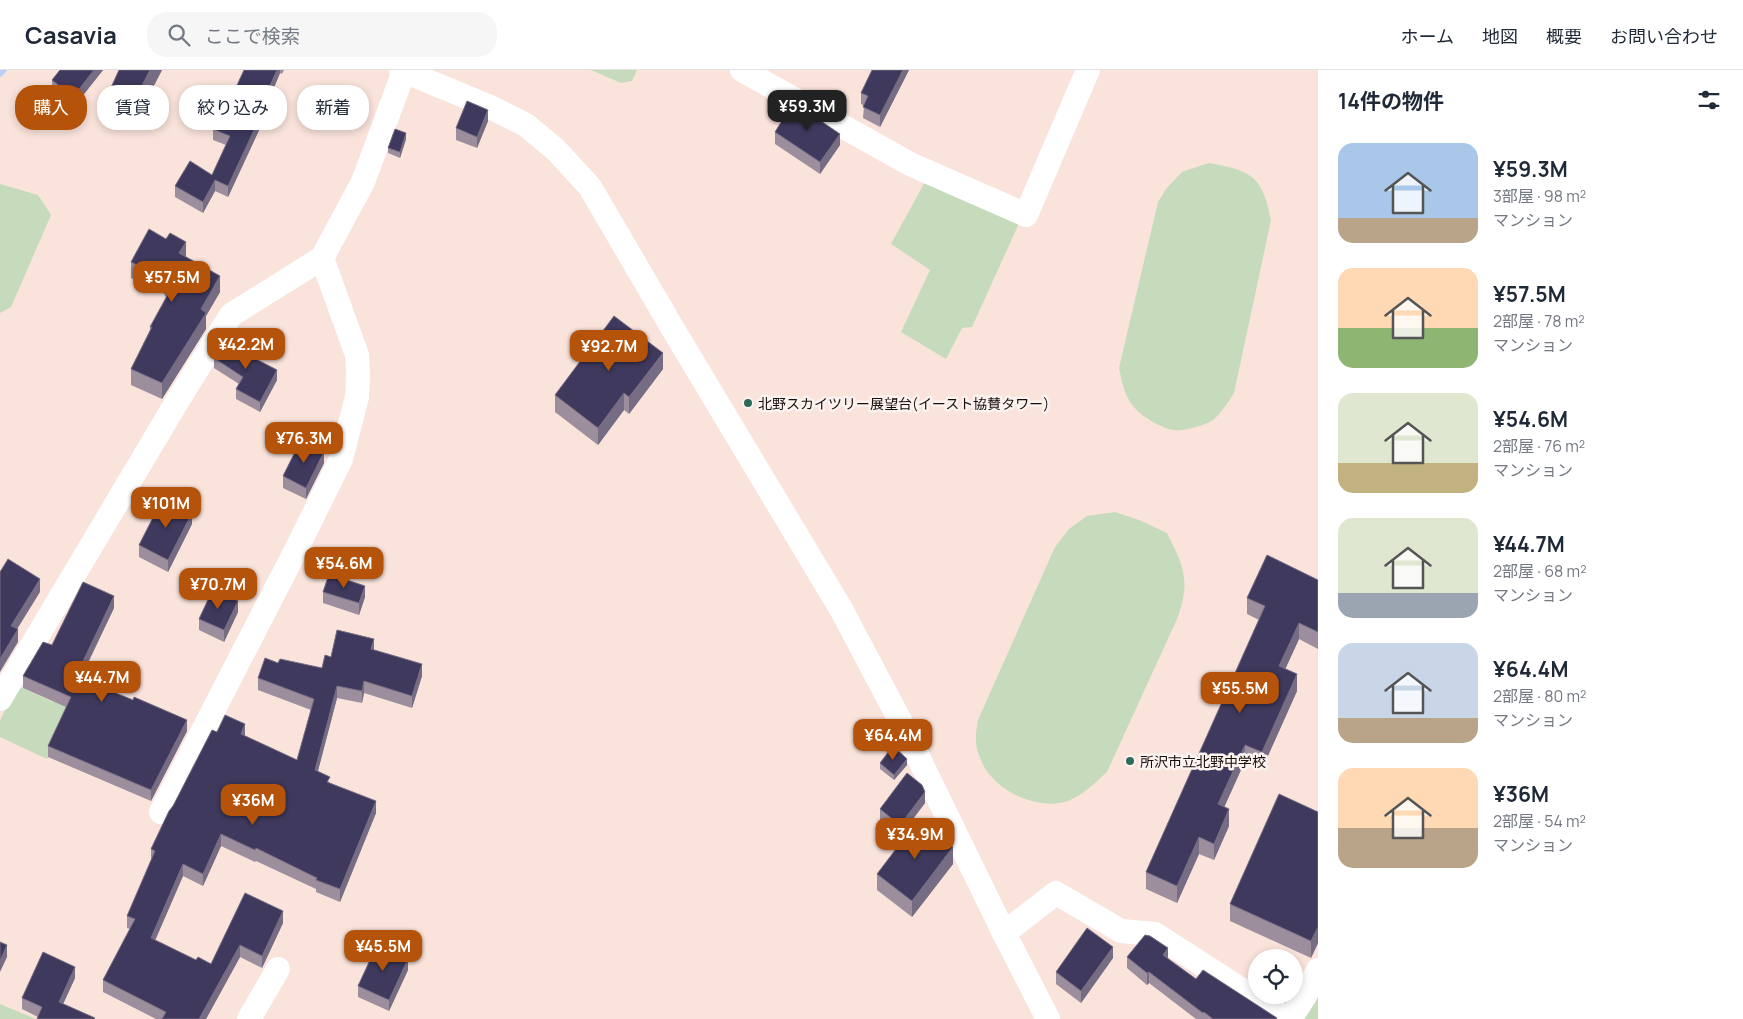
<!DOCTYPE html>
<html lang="ja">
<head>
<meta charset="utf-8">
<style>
  :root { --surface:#fff; --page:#f6f6f7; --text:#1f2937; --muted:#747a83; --line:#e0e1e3; --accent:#b45309 }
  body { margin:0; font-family:Manrope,"Noto Sans JP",sans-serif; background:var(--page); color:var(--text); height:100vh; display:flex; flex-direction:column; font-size:19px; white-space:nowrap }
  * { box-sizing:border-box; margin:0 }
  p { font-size:16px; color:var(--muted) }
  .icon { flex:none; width:28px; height:28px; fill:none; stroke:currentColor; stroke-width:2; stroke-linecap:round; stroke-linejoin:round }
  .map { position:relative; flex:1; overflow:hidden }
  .sheet { display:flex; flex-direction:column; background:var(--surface); width:425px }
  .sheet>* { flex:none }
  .banner { position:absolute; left:15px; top:15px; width:475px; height:45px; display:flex; gap:10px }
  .fabs { position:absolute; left:1248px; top:879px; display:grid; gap:10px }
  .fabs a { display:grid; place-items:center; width:55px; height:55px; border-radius:50%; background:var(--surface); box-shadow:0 2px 8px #0003; font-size:25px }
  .price { position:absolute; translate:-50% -42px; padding:0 11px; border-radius:10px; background:var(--accent); color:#fff; font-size:16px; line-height:32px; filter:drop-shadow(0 1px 2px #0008) }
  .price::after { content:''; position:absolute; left:50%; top:30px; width:15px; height:11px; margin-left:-8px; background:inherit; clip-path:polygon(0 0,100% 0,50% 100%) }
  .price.active { background:#222; color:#fff }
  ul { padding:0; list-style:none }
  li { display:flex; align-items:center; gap:15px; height:125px; padding:0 20px }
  li span { display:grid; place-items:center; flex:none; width:140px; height:100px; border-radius:15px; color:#555 }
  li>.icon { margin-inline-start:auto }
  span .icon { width:60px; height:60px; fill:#fffc; stroke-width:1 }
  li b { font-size:21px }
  h2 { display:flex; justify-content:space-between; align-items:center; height:60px; padding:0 20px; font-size:21px }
  .tag { padding:0 18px; border-radius:20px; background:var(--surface); box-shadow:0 2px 8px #0003; font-size:18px; line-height:45px }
  .tag.active { background:var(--accent); color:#fff }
  header { display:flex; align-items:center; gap:30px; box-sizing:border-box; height:70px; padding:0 25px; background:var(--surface); border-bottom:1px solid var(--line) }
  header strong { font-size:24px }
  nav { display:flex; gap:28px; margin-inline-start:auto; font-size:18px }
  .search { width:350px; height:45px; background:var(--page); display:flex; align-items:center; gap:12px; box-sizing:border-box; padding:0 18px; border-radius:20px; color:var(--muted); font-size:19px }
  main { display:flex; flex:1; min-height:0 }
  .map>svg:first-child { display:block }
  .green { fill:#c5dbbc }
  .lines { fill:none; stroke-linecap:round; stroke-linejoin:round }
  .stream { stroke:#bacff8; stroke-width:7 }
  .minor { stroke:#fff; stroke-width:24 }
  .wall { fill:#9c8e9c }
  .shaded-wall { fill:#766c83 }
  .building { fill:#3e395d; stroke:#766c83 }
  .poi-dot { fill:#2b6b59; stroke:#fcf3f0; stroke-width:2 }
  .labels { text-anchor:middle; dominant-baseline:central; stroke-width:5; stroke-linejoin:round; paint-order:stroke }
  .poi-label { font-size:14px; fill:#150e0b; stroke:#fcf3f0; text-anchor:start }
</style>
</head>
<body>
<header>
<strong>Casavia</strong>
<div class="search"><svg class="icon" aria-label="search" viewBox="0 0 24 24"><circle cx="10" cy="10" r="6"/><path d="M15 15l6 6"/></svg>ここで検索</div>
<nav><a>ホーム</a><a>地図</a><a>概要</a><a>お問い合わせ</a></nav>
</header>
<main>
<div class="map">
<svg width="1318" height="949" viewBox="0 0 1318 949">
  <rect width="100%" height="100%" fill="#f9e3db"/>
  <g class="green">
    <path d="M591,0h46l-5,11 -11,2z"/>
    <path d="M1209,93c44,8 53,13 62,57l-37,173c-6,9 -12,19 -21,27 -7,5 -31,12 -40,10 -12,-2 -32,-14 -39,-23 -10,-11 -12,-26 -15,-39l39,-166 8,-13 16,-17z"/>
    <path d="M925,112l95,39 -48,106 -10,1 -16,31 -45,-27 29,-62 -39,-26z"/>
    <path d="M0,114l38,11 13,20 -40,92 -11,6z"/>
    <path d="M1115,442l24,8 28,13c17,34 24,49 10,86l-70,153c-11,10 -23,22 -37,28 -26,11 -63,-4 -80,-25 -5,-5 -9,-14 -11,-20 -5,-12 -3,-23 -1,-35l77,-173 14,-18 18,-13z"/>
    <path d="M63,610l17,8 -33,71 -47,-22v-16l16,-36 37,17z"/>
    <path d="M1318,920v29h-15z"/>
    <path d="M0,934l36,15h-36z"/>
  </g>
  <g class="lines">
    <path class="stream" d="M0,3l3,-3"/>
    <g class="minor">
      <path d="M401,0l87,36 38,19 30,25 34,37 83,142 168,280 62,117 101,207 44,86"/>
      <path d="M742,0l168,94 116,51 62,-145"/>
      <path d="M0,629l178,-299 53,-85 91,-57 41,-76 41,-111"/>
      <path d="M161,742l137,-266 43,-87 16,-62 1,-22 -1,-20 -35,-97"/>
      <path d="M1004,863l52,-40 65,38 34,3 132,85"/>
      <path d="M249,949l29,-50"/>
      <path d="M1290,949l15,-23 13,-26"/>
    </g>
  </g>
  <g class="wall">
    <path d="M60,0h43l-30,38 -21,-16v-12z"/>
    <path d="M162,0l-29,56 -24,-11v-23z"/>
    <path d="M244,0h40l-2,4 -2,-1 -12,29v9l-40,86 -13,-6 -12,22 -28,-16v-11l37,-11 14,-30 -13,-5v-11l13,-20z"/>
    <path d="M909,0l-29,57 -17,-9 1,-12 -3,-2v-11z"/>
    <path d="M816,47l24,28 -20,29 -45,-30v-12z"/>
    <path d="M488,51l-11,27 -21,-8v-12z"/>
    <path d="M406,69l-6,19 -12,-5v-5z"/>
    <path d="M186,187l34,35 -14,24v13l-44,70 -31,-14v-16l19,-39v-3l17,-30 -2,-1v-2l-34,-16v-16z"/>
    <path d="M236,278l41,32 -17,32 -24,-13v-10l3,-5 -25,-16v-10z"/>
    <path d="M663,299l-34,45 -5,-4 -26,35 -43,-33v-17z"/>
    <path d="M324,393l-18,36 -23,-11v-12z"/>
    <path d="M192,454l-24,48 -29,-15v-12z"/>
    <path d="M1318,510v69l-19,-10 -14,30 12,22 -35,78 -17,-8 -21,46 5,19 -15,34 -15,-6 -22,49 -31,-14v-17l113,-252 -12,-6v-16z"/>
    <path d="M323,522l42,5 -6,18 -36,-12z"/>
    <path d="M114,538l-32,68 20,11 85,44 -36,70 -103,-44v-11l18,-39 -43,-19v-12l29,-31z"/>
    <path d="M238,542l-14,30 -25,-12v-11z"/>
    <path d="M374,580l48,26 -10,32 -48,-15 -2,10 -25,-5 -19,73 12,12 46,30 -36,89 -24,-10v-3l-60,-28 -1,1 -34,-16 -18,40 -20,-10 -28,64 41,20 15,4 34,-71 38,30 -21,45 -22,-11 -34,62h-50l-53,-27v-12l27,-51 -3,-1v-12l24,-55v-12l22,-43 44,-74 28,4 52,24 14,-50 -53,-20v-12l20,-15 44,5 9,-11z"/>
    <path d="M880,693l27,2 -13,15 -14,-11z"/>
    <path d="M925,733l-25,33 -20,-15v-12z"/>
    <path d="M1318,742v131l-7,15 -81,-37v-17z"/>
    <path d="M953,794l-41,53 -35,-27v-16z"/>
    <path d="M1127,887l41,2 28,20 81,40h-81l-47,-36 -2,2 -20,-17z"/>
    <path d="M1113,888l-32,45 -25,-19v-12z"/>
    <path d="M408,900l-19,41 -31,-14v-11z"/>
    <path d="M75,908l-12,26 32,15 -57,-2 -16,-8v-11z"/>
  </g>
  <g class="shaded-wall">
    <path d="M94,0h9l-30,38v-11z"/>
    <path d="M150,0h12l-29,56v-23z"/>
    <path d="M277,0h3v3l-12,29v9l-40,86v-11z"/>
    <path d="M903,0h6l-29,57v-12z"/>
    <path d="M488,40v11l-11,27v-11z"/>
    <path d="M406,63v6l-6,19v-6z"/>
    <path d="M840,64v11l-20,29v-12z"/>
    <path d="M215,110v11l-12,22v-11z"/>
    <path d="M186,172v16l-7,-5z"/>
    <path d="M220,206v16l-14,24v13l-44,70v-16l39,-74z"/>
    <path d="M236,269v10l-5,-3z"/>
    <path d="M663,283v16l-34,45v-17z"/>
    <path d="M277,300v10l-17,32v-10z"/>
    <path d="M624,323v17l-26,35v-17z"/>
    <path d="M324,382v11l-18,36v-11z"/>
    <path d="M192,443v11l-24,48v-12z"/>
    <path d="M40,509v13l-29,47v-13z"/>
    <path d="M365,516v11l-6,18v-12z"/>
    <path d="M114,526v12l-37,77v-11z"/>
    <path d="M238,531v11l-14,30v-12z"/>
    <path d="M1299,553v16l-20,44v-17z"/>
    <path d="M18,559v13l-18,30v-13z"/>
    <path d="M374,569v12l-3,-2z"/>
    <path d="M422,594v12l-10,32v-12z"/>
    <path d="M1297,604v17l-35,78v-17z"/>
    <path d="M364,611v12l-2,10v-12z"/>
    <path d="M337,616v12l-22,84v-12z"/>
    <path d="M187,650v11l-36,70v-11z"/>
    <path d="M245,654v12l-4,-2z"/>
    <path d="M1245,675v16l-27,60v-17z"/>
    <path d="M907,689v6l-13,15v-5z"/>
    <path d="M925,722v11l-25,33v-11z"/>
    <path d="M376,731v12l-36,89v-13z"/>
    <path d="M1229,739v17l-15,34v-16z"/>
    <path d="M221,764v12l-18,40v-12z"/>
    <path d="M1199,767v17l-22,49v-17z"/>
    <path d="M953,777v17l-41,53v-16z"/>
    <path d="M183,794v12l-32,74v-12z"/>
    <path d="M283,841v12l-21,45v-12z"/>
    <path d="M1318,857v16l-7,15v-17z"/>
    <path d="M7,875v12l-7,15v-11z"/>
    <path d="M240,875v12l-34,62h-7z"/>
    <path d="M1113,877v11l-32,45v-12z"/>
    <path d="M1168,878v11l-5,-4z"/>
    <path d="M408,889v11l-19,41v-11z"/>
    <path d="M75,897v11l-16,35v-11z"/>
    <path d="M1149,902v11l-2,2v-12z"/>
  </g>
  <g class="building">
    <path d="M60,0h34l-21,27 -21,-17z"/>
    <path d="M119,0h31l-17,33 -24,-11z"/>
    <path d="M244,0h33l-13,29 4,1 -40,86 -13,-6 -12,22 -28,-16 15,-25 22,14 18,-39 -17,-7 10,-21 3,1z"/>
    <path d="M872,0h31l-23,45 -17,-8 5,-11 -7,-3z"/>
    <path d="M467,31l21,9 -11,27 -21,-9z"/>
    <path d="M793,33l23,13 -1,1 25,17 -20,28 -45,-30z"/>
    <path d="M395,59l11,4 -6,19 -12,-4z"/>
    <path d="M149,159l17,10 4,-6 16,9 -7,11 41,23 -19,33 5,4 -44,70 -31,-14 21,-42h-2l23,-42 -8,-5 1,-1 -35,-17z"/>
    <path d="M614,246l49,37 -34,44 -5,-4 -26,35 -43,-33z"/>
    <path d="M229,264l7,5 -5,7 46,24 -17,32 -24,-13 7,-12 -29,-19z"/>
    <path d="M301,370l23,12 -18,36 -23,-12z"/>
    <path d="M163,428l29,15 -24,47 -29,-15z"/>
    <path d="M1267,485l51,25v52l-19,-9 -20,43 18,8 -35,78 -17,-7 -27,59 11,5 -15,35 -15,-7 -22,49 -31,-14 119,-266 -18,-8z"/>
    <path d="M8,489l32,20 -29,47 7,3 -18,30v-87z"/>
    <path d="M329,504l36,12 -6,17 -36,-11z"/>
    <path d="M83,512l31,14 -37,78 25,11 -1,2 32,13 1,-3 53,23 -36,70 -103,-44 23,-49 -48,-21 20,-34 9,3z"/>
    <path d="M213,519l25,12 -14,29 -25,-11z"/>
    <path d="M337,560l37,9 -3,10 51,15 -10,32 -48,-15 -2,10 -25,-5 -22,84 15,7 -3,5 49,19 -36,88 -24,-9 1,-2 -61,-30 -1,2 -34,-16 -18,40 -20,-10 -32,74 45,22 2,-3 13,7 34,-71 38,18 -21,45 -22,-11 -41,74h-37l4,-7 -63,-32 32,-61 -8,-3 28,-65 -4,-2 18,-38 4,-5 39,-76 5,2 8,-17 20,9 -4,10 56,26 17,-61 -56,-21 7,-20 13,5 2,-4 42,9 3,-13 6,2z"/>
    <path d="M893,676l14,13 -13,16 -14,-12z"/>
    <path d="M907,703l15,12 3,7 -25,33 -20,-16z"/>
    <path d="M1279,724l39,18v115l-7,14 -81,-37z"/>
    <path d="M918,750l35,27 -41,54 -35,-27z"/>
    <path d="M1087,858l26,19 -32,44 -25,-19z"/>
    <path d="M1145,865l5,1 18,12 -5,7 33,24 7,-9 74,48 -1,1h-63l-9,-7 -1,1 -54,-41 -2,1 -20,-16z"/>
    <path d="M0,872l7,3 -7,16z"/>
    <path d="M377,875l31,14 -19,41 -31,-14z"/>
    <path d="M43,882l32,15 -16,35 36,16 -1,1h-57l5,-12 -20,-9z"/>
  </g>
  <g class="poi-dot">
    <circle cx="748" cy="333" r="5"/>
    <circle cx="1130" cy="691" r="5"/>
  </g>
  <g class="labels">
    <g class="poi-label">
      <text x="758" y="333">北野スカイツリー展望台(イースト協賛タワー)</text>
      <text x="1140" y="691">所沢市立北野中学校</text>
    </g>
  </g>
</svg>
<div class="fabs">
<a><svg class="icon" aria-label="locate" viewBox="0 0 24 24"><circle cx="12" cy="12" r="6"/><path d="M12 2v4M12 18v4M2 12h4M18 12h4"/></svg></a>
</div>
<b class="price active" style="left:807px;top:62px">¥59.3M</b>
<b class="price" style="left:172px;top:233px">¥57.5M</b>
<b class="price" style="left:246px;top:300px">¥42.2M</b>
<b class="price" style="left:609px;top:302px">¥92.7M</b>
<b class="price" style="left:304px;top:394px">¥76.3M</b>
<b class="price" style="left:166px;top:459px">¥101M</b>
<b class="price" style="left:344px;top:519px">¥54.6M</b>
<b class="price" style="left:218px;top:540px">¥70.7M</b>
<b class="price" style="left:102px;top:633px">¥44.7M</b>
<b class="price" style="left:1240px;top:644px">¥55.5M</b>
<b class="price" style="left:893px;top:691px">¥64.4M</b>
<b class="price" style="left:253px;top:756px">¥36M</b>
<b class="price" style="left:915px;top:790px">¥34.9M</b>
<b class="price" style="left:383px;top:902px">¥45.5M</b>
<div class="banner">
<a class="tag active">購入</a>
<a class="tag">賃貸</a>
<a class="tag">絞り込み</a>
<a class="tag">新着</a>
</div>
</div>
<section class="sheet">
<h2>14件の物件<svg class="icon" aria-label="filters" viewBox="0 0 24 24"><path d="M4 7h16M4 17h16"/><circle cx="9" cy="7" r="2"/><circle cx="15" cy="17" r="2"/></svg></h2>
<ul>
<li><span style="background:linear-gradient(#a9c7e8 75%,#b9a48a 0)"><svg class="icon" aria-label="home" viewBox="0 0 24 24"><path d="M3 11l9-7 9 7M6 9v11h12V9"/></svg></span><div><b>¥59.3M</b><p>3部屋 · 98 m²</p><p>マンション</p></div></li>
<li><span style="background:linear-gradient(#ffd9b3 60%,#8fb573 0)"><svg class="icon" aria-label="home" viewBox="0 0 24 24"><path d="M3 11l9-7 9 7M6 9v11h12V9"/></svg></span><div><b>¥57.5M</b><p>2部屋 · 78 m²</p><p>マンション</p></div></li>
<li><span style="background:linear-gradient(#dfe7d0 70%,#c2b280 0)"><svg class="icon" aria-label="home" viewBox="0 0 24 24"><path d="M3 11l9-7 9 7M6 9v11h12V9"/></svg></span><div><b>¥54.6M</b><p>2部屋 · 76 m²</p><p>マンション</p></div></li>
<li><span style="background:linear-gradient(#dfe7d0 75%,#9aa5b1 0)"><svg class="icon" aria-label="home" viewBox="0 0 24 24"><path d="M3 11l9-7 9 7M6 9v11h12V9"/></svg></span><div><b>¥44.7M</b><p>2部屋 · 68 m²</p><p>マンション</p></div></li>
<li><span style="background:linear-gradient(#c9d6e8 75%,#b9a48a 0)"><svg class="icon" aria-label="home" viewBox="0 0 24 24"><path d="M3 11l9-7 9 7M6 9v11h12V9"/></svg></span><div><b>¥64.4M</b><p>2部屋 · 80 m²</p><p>マンション</p></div></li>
<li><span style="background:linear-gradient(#ffd9b3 60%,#b9a48a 0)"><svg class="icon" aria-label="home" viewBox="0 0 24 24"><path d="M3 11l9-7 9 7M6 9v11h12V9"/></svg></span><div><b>¥36M</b><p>2部屋 · 54 m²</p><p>マンション</p></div></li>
</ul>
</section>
</main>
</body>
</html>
